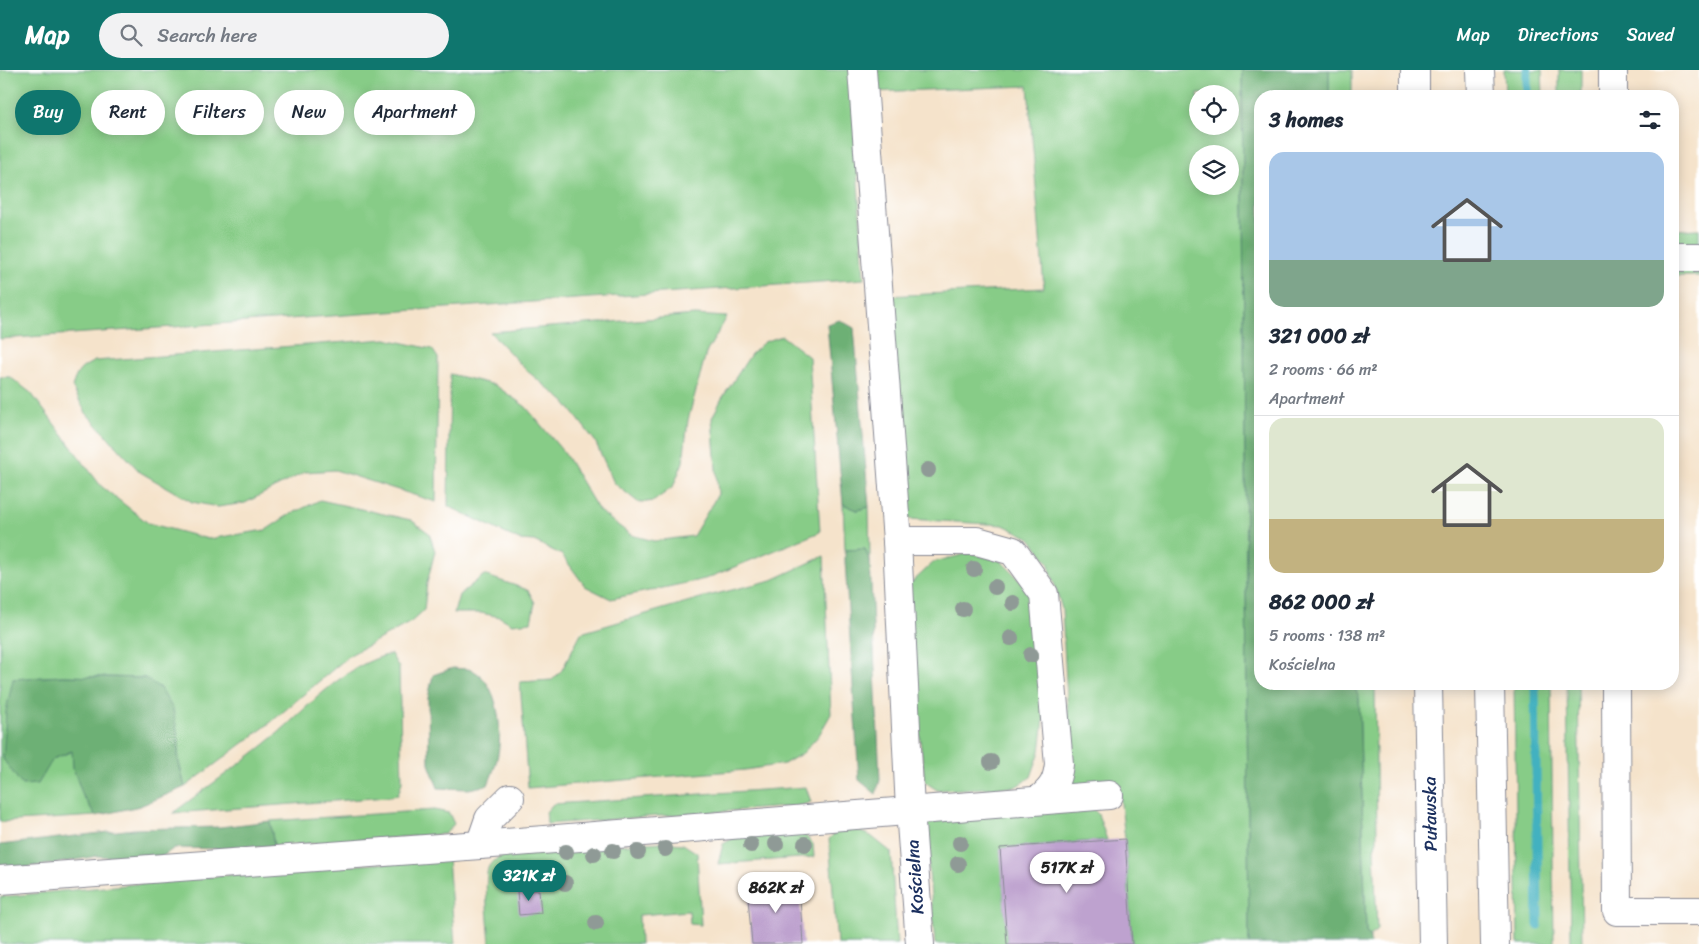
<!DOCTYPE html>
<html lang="en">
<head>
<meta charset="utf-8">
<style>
  :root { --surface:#fff; --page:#f2f2f3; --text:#1f2937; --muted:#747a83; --line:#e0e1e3; --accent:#0f766e }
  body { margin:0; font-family:Sriracha,sans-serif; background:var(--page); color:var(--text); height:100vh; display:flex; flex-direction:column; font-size:19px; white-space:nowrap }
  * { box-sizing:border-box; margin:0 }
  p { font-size:16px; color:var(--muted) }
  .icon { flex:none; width:28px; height:28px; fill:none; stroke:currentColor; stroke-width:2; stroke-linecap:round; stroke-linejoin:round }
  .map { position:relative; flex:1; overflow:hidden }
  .side { position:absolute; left:1254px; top:20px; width:425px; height:600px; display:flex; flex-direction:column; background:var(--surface); border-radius:20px; box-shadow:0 2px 12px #0003 }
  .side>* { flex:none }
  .top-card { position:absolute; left:15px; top:20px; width:475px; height:45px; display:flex; gap:10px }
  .fabs { position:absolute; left:1189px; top:15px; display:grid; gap:10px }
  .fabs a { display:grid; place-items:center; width:50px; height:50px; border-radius:50%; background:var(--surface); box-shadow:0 2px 12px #0003; font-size:25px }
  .price { position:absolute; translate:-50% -42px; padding:0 11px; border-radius:18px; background:#fff; color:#222; font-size:16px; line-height:32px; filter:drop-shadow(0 1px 2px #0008) }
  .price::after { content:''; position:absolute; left:50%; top:30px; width:15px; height:11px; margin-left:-8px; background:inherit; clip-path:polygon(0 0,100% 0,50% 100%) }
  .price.active { background:var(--accent); color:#fff }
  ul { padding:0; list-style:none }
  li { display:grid; align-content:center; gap:10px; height:265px; padding:0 15px }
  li+li { border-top:1px solid var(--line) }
  li span { display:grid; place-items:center; height:155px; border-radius:15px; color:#555 }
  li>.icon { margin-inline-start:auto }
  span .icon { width:90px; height:90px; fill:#fffc; stroke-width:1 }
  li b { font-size:21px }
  h2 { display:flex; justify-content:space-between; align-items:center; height:60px; padding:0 15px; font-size:21px }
  .tag { padding:0 18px; border-radius:22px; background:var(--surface); box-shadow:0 2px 12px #0003; font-size:18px; line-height:45px }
  .tag.active { background:var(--accent); color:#fff }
  header { display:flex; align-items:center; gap:30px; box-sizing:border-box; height:70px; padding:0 25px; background:var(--accent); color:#fff }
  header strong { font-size:24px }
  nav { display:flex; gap:28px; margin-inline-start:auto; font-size:18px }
  .search { width:350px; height:45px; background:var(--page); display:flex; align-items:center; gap:12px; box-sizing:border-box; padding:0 18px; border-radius:28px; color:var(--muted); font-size:19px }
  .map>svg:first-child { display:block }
  .green { fill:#87cc87; stroke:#517e72; fill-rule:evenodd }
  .forest { fill:#6db074; stroke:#447069 }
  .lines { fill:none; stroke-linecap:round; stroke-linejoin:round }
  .stream { stroke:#43b1c0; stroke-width:9 }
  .building { fill:#bea2cf }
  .minor-casing { stroke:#888994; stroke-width:30 }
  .major-casing { stroke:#888994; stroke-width:30 }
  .minor { stroke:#fff; stroke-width:28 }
  .major { stroke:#fff; stroke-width:28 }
  .tree { fill:#8f9a96 }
  .labels { text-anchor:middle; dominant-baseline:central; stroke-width:4; stroke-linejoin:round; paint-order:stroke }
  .street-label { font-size:18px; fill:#1b2f5e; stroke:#fff }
</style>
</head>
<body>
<header>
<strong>Map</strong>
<div class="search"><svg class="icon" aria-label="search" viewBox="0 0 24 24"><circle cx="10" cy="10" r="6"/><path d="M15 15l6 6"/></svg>Search here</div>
<nav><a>Map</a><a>Directions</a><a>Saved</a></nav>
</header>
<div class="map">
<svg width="1699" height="874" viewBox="0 0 1699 874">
  <rect width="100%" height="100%" fill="#fff"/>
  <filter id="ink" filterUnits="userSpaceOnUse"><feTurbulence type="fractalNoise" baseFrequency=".02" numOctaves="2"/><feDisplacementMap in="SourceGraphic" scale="10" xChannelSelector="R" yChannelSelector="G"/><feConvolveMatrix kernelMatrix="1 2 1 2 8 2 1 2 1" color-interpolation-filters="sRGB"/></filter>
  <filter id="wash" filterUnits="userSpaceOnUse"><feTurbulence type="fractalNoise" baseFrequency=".0096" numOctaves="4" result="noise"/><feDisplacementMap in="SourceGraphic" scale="20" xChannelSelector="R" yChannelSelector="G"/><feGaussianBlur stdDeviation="1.12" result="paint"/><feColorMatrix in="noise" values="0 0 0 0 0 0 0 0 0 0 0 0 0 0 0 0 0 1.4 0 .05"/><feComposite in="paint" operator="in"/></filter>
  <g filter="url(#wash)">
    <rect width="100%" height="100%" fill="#f5e3cb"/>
    <g class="green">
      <path d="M0,0h851l13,209 -864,60z"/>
      <path d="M870,0h372l7,874h-117l-7,-105 -6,-53 -47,2 -10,-179 -14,-47 -18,-24 -27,-13 -94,-6 -21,-223 156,-8 -16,-202 -156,6zM1198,24h32v32h-32zM1198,84h32v32h-32z"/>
      <rect x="1329" y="0" width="23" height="26"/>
      <path d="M1504,0h38l1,26h-38z"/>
      <rect x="1559" y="0" width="22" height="26"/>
      <path d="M1699,159v15l-26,1 -1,-15z"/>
      <path d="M1672,199h27v7h-26z"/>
      <path d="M695,245l32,2 -21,36 -18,67 -5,42 -10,25 -19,14 -15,2 -25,-20 -19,-42 -30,-39 -39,-32 -36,-38z"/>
      <path d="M782,266l27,21 11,175 -115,47 -94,20 -26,-13 -23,-31 -28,-14 -15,-1 -71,-34 2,-132 45,11 31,22 39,47 34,57 32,24 23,6 39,-5 25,-42 -6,-76 9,-18 30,-46 13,-12z"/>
      <path d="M386,269l46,10 6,9 -2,144 -101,-32 -30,2 -60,31 -27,4 -26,-5 -52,-30 -54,-59 -14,-26c5,-16 8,-19 23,-26z"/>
      <path d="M0,307h10l21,16 70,93 47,37 60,16 58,-9 21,-14 33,-16 91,20 18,13 6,18 -8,32 -3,27 -13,12 -61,33 -80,68 -85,64 -7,-28v-23l-18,-48 -15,-10 -83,-2 -49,3 40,80 20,-8 10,45 13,20 -96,6z"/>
      <path d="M843,434l14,6 12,-3 1,54 -5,-12 -20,1z"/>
      <path d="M970,483l31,8 29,29 15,121 -5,40 -9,26 -16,10 -78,3 -12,-8 -7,-60 -11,-135 27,-25z"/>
      <path d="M824,486l7,158 -12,21 -16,18 -19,11 -39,6 -217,18 -8,-106 32,-2 10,-10 19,-37 123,-36 68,-17z"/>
      <path d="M484,505l44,15 7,13 -4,19 -19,2 -12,-7 -19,-4h-27l5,-18z"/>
      <path d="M391,584l8,14 3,114 -4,13 -11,2 -214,16c30,-23 62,-45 92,-69 40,-32 75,-78 126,-90z"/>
      <path d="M1353,614h22l2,156 -3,9 3,81 -7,6 -4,-3 -7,-234z"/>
      <path d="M1514,614h37l3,260h-36z"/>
      <path d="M1567,614h11l4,260h-11z"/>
      <path d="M806,717l5,15 -12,4 -252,18 -1,-12 7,-8z"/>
      <path d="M1090,736l8,8 9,26 -106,8 6,96h-72l-10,-120 4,-5z"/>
      <path d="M434,740l15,3 5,11 -9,10 -171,12 -4,-25z"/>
      <path d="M853,759l18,7 20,16 6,92h-60l-8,-105 7,-7z"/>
      <path d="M803,763l10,11 1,13 -96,7 5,-20 12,-7z"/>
      <path d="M661,772l22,2 14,9 4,72 -11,-1 -1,-13 -50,4 1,29h-150c-1,-15 -7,-68 -1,-78 5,-7 13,-10 20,-13z"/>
      <path d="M448,789l7,85h-455v-47l270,-26z"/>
    </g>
    <g class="forest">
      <path d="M1242,0h87v26h-69v588h93l6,14 7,235 4,3v8h-121z"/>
      <path d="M840,250l14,8 15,179 -12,3 -14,-6 -16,-180z"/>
      <path d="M865,479l5,12 10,219 -4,14 -17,-14 -14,-219v-11z"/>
      <path d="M453,598c6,1 14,0 19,2 28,13 31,63 25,89 -2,9 -6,18 -9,26l-19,4 -31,-1 -9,-24 -1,-66 5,-23z"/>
      <path d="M62,606l83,2 15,10 13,21 5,27v23l7,28 -45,19 -44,10 -13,-20 -10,-28 -1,-17 -19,8 -15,25 -16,1 -19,-26 3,-48 7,-32z"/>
      <path d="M270,751l4,25 -48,3 -52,-1 -12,9 -25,2 -40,-3 -43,8 -54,6v-25l134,-16 86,-2z"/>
    </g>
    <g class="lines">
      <g class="stream">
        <path d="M1527,0v26"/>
        <path d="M1535,614l3,241"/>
      </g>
    </g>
    <g id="blocks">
      <g class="building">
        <path d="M1125,769l7,105h-125l-7,-96z"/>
        <path d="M799,813l4,61h-51l-5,-57z"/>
        <path d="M539,820l2,23 -22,2 -2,-24z"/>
      </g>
    </g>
  </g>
  <g filter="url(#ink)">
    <use href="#blocks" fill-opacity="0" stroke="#888994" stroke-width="1"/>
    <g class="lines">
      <defs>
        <g id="minor">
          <path d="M862,0l35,471 13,269 10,134"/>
          <path d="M1613,0v26"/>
          <path d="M1672,187h27"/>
          <path d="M897,471h80l36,10 31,43 15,170c-2,18 -6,24 -20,36"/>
          <path d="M1616,614l1,227h82"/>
          <path d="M480,775l9,-26 21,-21"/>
          <path d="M0,810l480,-35 629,-50"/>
        </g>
        <g id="major">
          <path d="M1415,0v26"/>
          <path d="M1480,0l1,26"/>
          <path d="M1428,614l5,260"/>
          <path d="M1490,614l5,260"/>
        </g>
      </defs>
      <use href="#minor" class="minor-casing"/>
      <use href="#major" class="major-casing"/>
      <use href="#minor" class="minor"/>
      <use href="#major" class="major"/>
    </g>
    <g class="tree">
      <circle cx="928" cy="400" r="8"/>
      <circle cx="974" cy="499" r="8"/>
      <circle cx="995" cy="517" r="8"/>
      <circle cx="1013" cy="533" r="8"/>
      <circle cx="963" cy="539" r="8"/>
      <circle cx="1011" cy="568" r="8"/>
      <circle cx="1031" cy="585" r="8"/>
      <circle cx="991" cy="692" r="8"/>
      <circle cx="960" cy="773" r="8"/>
      <circle cx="776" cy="774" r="8"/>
      <circle cx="805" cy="774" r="8"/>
      <circle cx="751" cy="775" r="8"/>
      <circle cx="665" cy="779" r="8"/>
      <circle cx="613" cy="781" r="8"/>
      <circle cx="566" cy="782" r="8"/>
      <circle cx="638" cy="782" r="8"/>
      <circle cx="594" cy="784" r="8"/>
      <circle cx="958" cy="794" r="8"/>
      <circle cx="565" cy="813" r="8"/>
      <circle cx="596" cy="853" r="8"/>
    </g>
  </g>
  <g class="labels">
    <g class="street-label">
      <text transform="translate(1430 744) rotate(-91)">Puławska</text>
      <text transform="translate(915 807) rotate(-94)">Kościelna</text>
    </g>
  </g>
</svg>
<div class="fabs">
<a><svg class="icon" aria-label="locate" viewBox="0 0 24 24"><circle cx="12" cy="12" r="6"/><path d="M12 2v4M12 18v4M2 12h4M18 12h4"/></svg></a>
<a><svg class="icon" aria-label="layers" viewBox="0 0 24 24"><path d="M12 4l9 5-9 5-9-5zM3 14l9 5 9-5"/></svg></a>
</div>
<b class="price" style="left:1067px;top:824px">517K zł</b>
<b class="price active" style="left:529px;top:832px">321K zł</b>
<b class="price" style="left:776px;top:844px">862K zł</b>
<div class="top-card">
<a class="tag active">Buy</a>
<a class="tag">Rent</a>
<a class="tag">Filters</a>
<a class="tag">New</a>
<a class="tag">Apartment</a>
</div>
<section class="side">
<h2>3 homes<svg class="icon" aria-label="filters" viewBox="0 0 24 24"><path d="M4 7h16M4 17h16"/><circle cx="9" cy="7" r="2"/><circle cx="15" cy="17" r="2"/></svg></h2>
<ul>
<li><span style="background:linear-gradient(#a9c7e8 70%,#7fa58c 0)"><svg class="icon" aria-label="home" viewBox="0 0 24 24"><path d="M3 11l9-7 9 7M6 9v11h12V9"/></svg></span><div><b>321 000 zł</b><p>2 rooms · 66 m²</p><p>Apartment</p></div></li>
<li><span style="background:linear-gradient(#dfe7d0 65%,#c2b280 0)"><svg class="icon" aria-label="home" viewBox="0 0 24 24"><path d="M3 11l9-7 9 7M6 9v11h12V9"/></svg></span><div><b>862 000 zł</b><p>5 rooms · 138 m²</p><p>Kościelna</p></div></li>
</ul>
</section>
</div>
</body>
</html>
